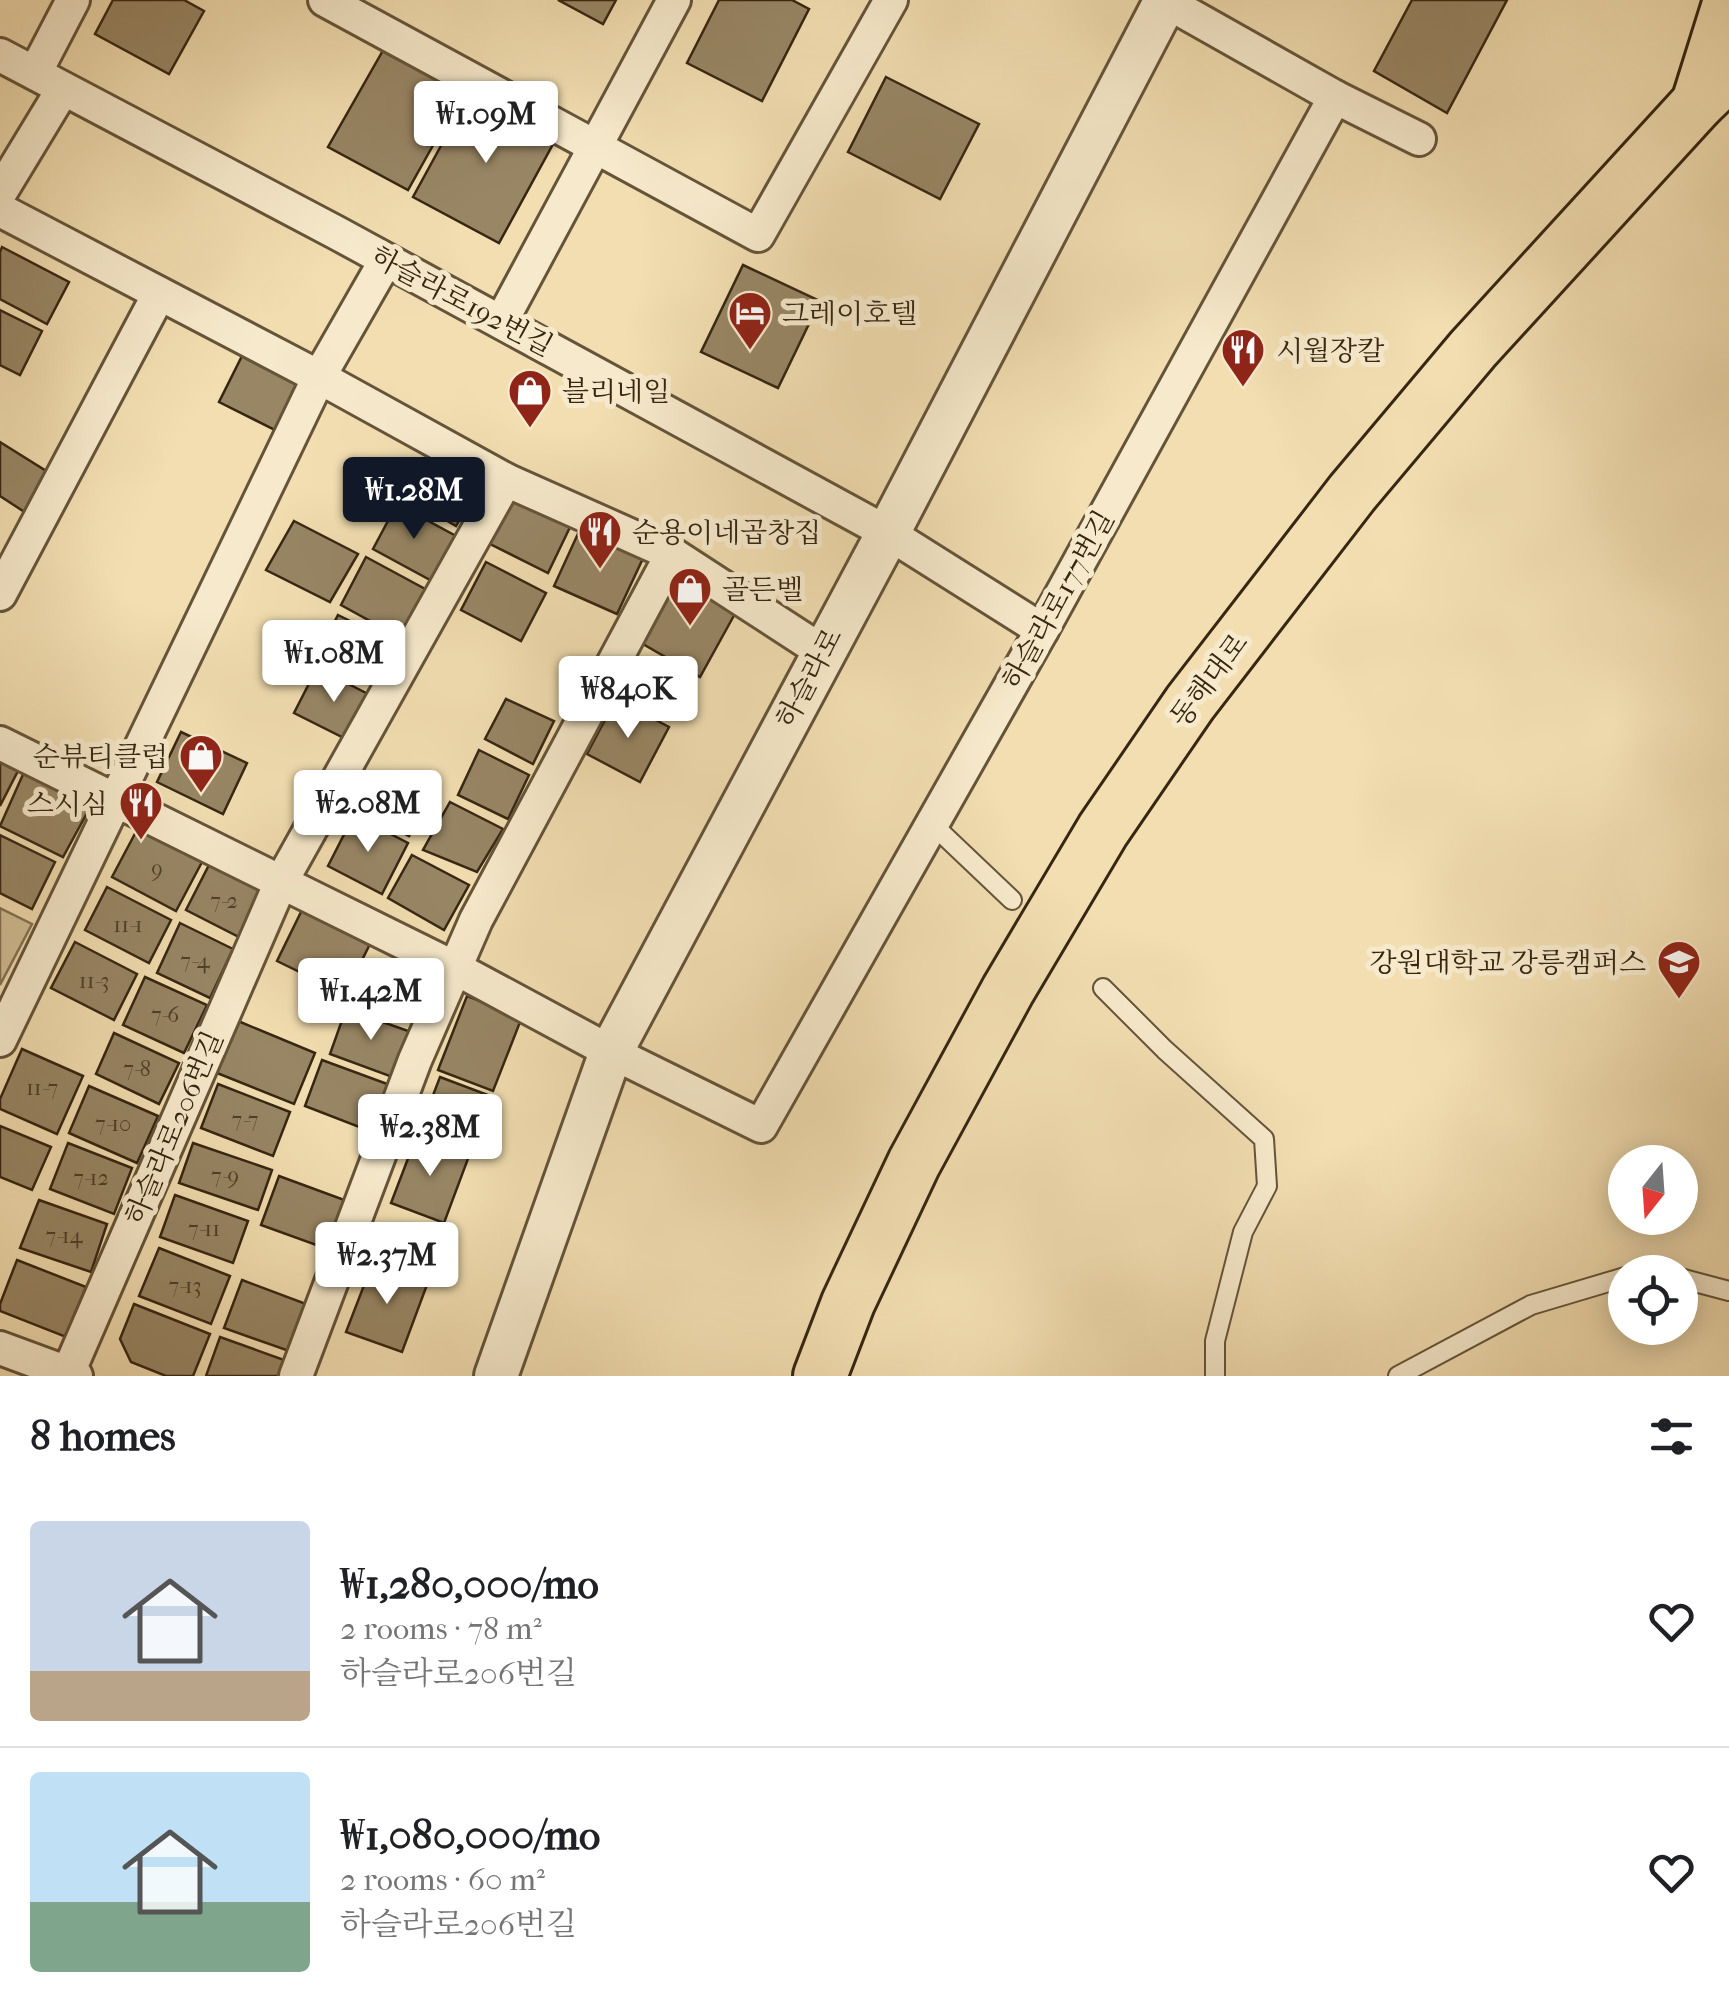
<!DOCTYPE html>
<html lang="en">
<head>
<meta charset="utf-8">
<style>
  :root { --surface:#fff; --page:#f2f2f2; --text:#202124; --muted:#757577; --line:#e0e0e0; --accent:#111827 }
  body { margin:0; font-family:"IM FELL French Canon","Noto Serif KR",serif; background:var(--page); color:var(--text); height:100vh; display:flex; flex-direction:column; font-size:38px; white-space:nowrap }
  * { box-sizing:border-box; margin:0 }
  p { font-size:32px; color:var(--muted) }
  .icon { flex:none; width:55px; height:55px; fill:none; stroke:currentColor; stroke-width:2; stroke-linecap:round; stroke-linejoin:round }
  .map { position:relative; height:1376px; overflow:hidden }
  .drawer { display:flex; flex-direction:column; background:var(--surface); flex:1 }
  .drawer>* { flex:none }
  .needle { width:65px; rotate:197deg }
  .buttons { position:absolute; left:1608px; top:1145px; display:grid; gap:20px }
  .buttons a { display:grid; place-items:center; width:90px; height:90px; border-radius:50%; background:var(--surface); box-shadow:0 5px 25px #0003; font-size:50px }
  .price { position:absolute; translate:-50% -85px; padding:0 22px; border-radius:10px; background:#fff; color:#222; font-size:32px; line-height:65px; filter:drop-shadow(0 2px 5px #0008) }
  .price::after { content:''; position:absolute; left:50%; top:60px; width:30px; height:22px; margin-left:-15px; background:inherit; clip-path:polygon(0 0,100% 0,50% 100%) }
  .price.active { background:var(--accent); color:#fff }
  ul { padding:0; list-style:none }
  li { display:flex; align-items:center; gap:30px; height:250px; padding:0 30px }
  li+li { border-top:2px solid var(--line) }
  li span { display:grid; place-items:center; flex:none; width:280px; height:200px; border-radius:10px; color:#555 }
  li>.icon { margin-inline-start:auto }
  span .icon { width:120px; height:120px; fill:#fffc; stroke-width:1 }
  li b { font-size:42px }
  h2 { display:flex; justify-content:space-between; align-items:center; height:120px; padding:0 30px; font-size:42px }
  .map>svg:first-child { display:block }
  .green { fill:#d2bf96; stroke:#847254; stroke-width:2.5 }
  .building { fill:#988665; stroke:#362612; stroke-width:2.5 }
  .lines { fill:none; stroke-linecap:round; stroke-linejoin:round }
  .service-casing { stroke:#65543a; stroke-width:22 }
  .minor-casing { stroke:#65543a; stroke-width:38 }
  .tertiary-casing { stroke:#65543a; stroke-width:48 }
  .primary-casing { stroke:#362612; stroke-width:58 }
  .service { stroke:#f7eacc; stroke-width:18 }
  .minor { stroke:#f7eacc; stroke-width:32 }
  .tertiary { stroke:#f7eacc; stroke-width:42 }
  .primary { stroke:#f2deb1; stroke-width:52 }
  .labels { text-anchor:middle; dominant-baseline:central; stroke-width:10; stroke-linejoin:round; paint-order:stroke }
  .number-label { font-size:22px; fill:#4e3e27 }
  .street-label { font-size:28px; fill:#362612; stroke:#f7eacc }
  .poi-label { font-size:28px; fill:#362612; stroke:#f7eacc; text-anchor:start }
</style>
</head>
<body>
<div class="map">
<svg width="1729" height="1376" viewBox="0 0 1729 1376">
  <rect width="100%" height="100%" fill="#f2deb1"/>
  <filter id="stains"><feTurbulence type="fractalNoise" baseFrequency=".002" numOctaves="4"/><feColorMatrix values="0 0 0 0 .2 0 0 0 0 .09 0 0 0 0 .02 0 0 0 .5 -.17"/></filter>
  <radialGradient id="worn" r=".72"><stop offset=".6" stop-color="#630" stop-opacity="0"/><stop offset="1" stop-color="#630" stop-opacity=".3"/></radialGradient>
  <path class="green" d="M0,908l32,16 -32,61z"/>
  <g class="building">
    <path d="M113,0h71l20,11 -35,63 -74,-40z"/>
    <path d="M558,0h58l-13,24z"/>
    <path d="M719,0h73l17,9 -47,92 -75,-38z"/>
    <path d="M1412,0h95l-60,113 -73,-42z"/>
    <path d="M385,47l80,41 -57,102 -80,-43z"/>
    <path d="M886,77l93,47 -39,75 -92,-47z"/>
    <path d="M472,89l86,46 -59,108 -86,-46z"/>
    <path d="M2,247l67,35 -22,42 -47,-25v-47z"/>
    <path d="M743,265l77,36 -42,87 -77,-36z"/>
    <path d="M0,310l42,21 -22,44 -20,-10z"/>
    <path d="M242,356l60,30 -23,46 -60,-30z"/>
    <path d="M0,442l51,32 -25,39 -26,-17z"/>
    <path d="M434,458l46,27 -24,41 -46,-27z"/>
    <path d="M511,495l60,30 -23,48 -60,-30z"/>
    <path d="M397,504l59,32 -24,45 -59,-32z"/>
    <path d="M294,521l64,33 -28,48 -64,-32z"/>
    <path d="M582,525l63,29 -28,60 -63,-28z"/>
    <path d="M366,557l61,33 -26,48 -60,-33z"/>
    <path d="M486,562l60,31 -25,48 -60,-31z"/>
    <path d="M679,578l58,32 -37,67 -57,-33z"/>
    <path d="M338,615l59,29 -21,43 -60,-29z"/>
    <path d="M317,668l57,29 -22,45 -58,-29z"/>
    <path d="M506,699l48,22 -21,43 -48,-25z"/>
    <path d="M616,699l53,28 -29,55 -53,-28z"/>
    <path d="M181,732l66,31 -24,51 -66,-32z"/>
    <path d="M479,750l50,25 -21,44 -50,-24z"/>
    <path d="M0,757l20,10 -20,39z"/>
    <path d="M25,770l68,32 -30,55 -63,-31z"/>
    <path d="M372,772l56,28 -19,36 -55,-28z"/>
    <path d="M450,802l53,27 -26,43 -54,-22z"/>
    <path d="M354,815l54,28 -26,51 -54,-28z"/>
    <path d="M138,828l64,34 -26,49 -64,-34z"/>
    <path d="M0,835l55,27 -23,47 -32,-16z"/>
    <path d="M412,855l57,30 -25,45 -56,-32z"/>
    <path d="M209,865l53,26 -23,46 -53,-27z"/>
    <path d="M107,887l64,33 -22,43 -64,-33z"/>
    <path d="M302,910l68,34 -25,50 -68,-33z"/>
    <path d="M180,923l53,26 -23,49 -53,-25z"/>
    <path d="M75,942l62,32 -23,46 -63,-32z"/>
    <path d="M145,977l62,28 -23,48 -61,-28z"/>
    <path d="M467,996l55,21 -29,74 -55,-21z"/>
    <path d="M346,1009l65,23 -16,46 -65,-24z"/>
    <path d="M238,1021l77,32 -21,51 -77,-31z"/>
    <path d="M114,1033l65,30 -20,41 -63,-30z"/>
    <path d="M22,1049l61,27 -26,58 -57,-25v-10z"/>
    <path d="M322,1060l68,25 -18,47 -67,-26z"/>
    <path d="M440,1077l53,20 -20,53 -53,-21z"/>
    <path d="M218,1084l72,28 -17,44 -72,-28z"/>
    <path d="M89,1086l69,30 -21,47 -68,-30z"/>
    <path d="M0,1126l51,21 -19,43 -32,-13z"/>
    <path d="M417,1135l52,21 -25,67 -53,-20z"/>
    <path d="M68,1143l64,25 -18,46 -64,-25z"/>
    <path d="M193,1143l79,27 -14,40 -79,-27z"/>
    <path d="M279,1176l68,25 -17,49 -69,-25z"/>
    <path d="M175,1195l73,26 -15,42 -73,-26z"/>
    <path d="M39,1200l68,24 -16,48 -71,-24z"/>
    <path d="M159,1248l71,28 -19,48 -72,-28z"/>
    <path d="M17,1260l69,27 -20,50 -66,-26v-7z"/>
    <path d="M373,1262l55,20 -26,70 -56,-20z"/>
    <path d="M242,1280l64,24 -17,47 -65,-23z"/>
    <path d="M134,1304l76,30 -17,42h-27l-35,-14 -11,-23z"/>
    <path d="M220,1337l64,23 -6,16h-72z"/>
  </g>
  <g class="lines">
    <defs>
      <g id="service">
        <path d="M932,824l80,76"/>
        <path d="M1103,988l62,62 99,89 3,47 -24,46 -28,109v35"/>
        <path d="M1640,1272l10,-2 10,2"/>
        <path d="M1680,1278l49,13"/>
        <path d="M1398,1376l133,-71 94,-28"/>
      </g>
      <g id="minor">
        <path d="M325,0l433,235 133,-235"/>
        <path d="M1165,1l170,96 84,42"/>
        <path d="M0,55l337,178 551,300 154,97"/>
        <path d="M35,73l38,-73"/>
        <path d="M0,193l63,-104"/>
        <path d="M0,210l319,167 187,103 166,74 151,98"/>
        <path d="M501,322l173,-322"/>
        <path d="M0,594l159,-300"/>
        <path d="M0,743l455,225 156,84 150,74 281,-496 293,-533"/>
        <path d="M0,1040l319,-663 67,-117"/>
        <path d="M0,1348l76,28"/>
        <path d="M68,1373l213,-491 225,-402"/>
        <path d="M296,1376l119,-316 61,-140 196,-366"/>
      </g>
      <path id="tertiary" d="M496,1376l115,-324 277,-519 278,-533"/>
      <g id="primary">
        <path d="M1698,103l31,-99"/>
        <path d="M820,1376l28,-73 66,-140 94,-173 95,-160 87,-127 162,-210 121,-144 225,-246 31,-30"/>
      </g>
    </defs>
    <use href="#service" class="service-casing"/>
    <use href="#minor" class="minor-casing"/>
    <use href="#tertiary" class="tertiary-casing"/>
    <use href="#primary" class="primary-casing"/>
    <use href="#service" class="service"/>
    <use href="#minor" class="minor"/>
    <use href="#tertiary" class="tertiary"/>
    <use href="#primary" class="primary"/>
  </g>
  <defs>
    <symbol id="hotel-pin" viewBox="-11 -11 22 30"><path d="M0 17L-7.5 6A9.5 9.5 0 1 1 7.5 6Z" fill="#8f2418" stroke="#f7eacc"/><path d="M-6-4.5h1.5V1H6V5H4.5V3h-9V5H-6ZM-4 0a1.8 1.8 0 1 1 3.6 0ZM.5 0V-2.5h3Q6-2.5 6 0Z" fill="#fff"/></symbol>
    <symbol id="restaurant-pin" viewBox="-11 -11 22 30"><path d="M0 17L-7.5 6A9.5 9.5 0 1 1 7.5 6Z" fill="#8f2418" stroke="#f7eacc"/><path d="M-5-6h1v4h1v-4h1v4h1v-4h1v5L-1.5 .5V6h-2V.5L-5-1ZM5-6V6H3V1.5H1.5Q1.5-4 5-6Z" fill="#fff"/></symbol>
    <symbol id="shop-pin" viewBox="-11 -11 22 30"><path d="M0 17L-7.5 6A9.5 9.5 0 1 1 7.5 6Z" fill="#8f2418" stroke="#f7eacc"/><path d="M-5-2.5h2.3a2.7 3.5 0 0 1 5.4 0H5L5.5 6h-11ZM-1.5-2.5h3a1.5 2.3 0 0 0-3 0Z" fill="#fff"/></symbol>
    <symbol id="university-pin" viewBox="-11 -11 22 30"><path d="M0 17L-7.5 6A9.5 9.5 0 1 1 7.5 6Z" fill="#8f2418" stroke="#f7eacc"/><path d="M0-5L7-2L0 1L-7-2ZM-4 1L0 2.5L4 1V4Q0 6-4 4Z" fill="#fff"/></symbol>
  </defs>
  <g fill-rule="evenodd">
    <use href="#hotel-pin" x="725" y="288" width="50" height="68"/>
    <use href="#restaurant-pin" x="1218" y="325" width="50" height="68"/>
    <use href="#shop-pin" x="505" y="366" width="50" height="68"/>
    <use href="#restaurant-pin" x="575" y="507" width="50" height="68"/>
    <use href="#shop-pin" x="665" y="564" width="50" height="68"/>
    <use href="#shop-pin" x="176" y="731" width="50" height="68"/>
    <use href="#restaurant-pin" x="116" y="778" width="50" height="68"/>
    <use href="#university-pin" x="1654" y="937" width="50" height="68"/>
  </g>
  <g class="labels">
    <g class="number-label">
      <text x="157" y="869">9</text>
      <text x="224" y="901">7-2</text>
      <text x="128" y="925">11-1</text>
      <text x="195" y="961">7-4</text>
      <text x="94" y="981">11-3</text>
      <text x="165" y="1015">7-6</text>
      <text x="137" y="1069">7-8</text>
      <text x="42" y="1088">11-7</text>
      <text x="245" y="1120">7-7</text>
      <text x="113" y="1124">7-10</text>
      <text x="225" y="1176">7-9</text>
      <text x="91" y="1178">7-12</text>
      <text x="204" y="1229">7-11</text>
      <text x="64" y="1236">7-14</text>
      <text x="185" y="1286">7-13</text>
    </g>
    <g class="street-label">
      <text transform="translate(462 301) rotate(28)">하슬라로192번길</text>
      <text transform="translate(1058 600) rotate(-61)">하슬라로177번길</text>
      <text transform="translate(809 678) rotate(-62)">하슬라로</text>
      <text transform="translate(1209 680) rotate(-53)">동해대로</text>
      <text transform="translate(174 1128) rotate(-67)">하슬라로206번길</text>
    </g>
    <g class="poi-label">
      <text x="782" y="313">그레이호텔</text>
      <text x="1276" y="350">시월장칼</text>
      <text x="562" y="391">블리네일</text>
      <text x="632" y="532">순용이네곱창집</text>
      <text x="722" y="589">골든벨</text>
      <text x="168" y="756" text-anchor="end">순뷰티클럽</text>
      <text x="108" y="803" text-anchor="end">스시심</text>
      <text x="1646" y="962" text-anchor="end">강원대학교 강릉캠퍼스</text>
    </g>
  </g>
  <rect width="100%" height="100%" filter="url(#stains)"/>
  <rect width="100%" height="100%" fill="url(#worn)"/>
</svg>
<div class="buttons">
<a><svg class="needle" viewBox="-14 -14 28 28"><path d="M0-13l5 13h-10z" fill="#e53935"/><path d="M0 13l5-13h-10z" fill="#757577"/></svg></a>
<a><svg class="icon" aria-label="locate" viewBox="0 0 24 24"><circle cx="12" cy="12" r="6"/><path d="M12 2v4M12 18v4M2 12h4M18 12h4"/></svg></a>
</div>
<b class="price" style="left:486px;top:166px">₩1.09M</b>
<b class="price active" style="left:414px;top:542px">₩1.28M</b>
<b class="price" style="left:334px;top:705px">₩1.08M</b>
<b class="price" style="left:628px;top:741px">₩840K</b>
<b class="price" style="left:368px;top:855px">₩2.08M</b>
<b class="price" style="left:371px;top:1043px">₩1.42M</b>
<b class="price" style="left:430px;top:1179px">₩2.38M</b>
<b class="price" style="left:387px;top:1307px">₩2.37M</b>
</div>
<section class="drawer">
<h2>8 homes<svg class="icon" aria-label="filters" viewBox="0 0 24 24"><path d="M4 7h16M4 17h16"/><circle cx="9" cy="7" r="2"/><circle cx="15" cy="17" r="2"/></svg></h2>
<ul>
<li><span style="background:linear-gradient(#c9d6e8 75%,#b9a48a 0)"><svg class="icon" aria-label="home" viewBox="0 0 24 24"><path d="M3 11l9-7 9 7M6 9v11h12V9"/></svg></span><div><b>₩1,280,000/mo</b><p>2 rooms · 78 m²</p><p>하슬라로206번길</p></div><svg class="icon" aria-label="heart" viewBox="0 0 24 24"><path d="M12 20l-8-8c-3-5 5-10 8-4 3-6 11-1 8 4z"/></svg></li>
<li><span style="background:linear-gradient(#bfe0f5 65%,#7fa58c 0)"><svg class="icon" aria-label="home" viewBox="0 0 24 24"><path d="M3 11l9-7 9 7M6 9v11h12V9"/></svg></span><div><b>₩1,080,000/mo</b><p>2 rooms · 60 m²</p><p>하슬라로206번길</p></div><svg class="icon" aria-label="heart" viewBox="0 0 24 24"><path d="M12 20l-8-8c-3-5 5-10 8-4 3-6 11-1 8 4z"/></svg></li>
</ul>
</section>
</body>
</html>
